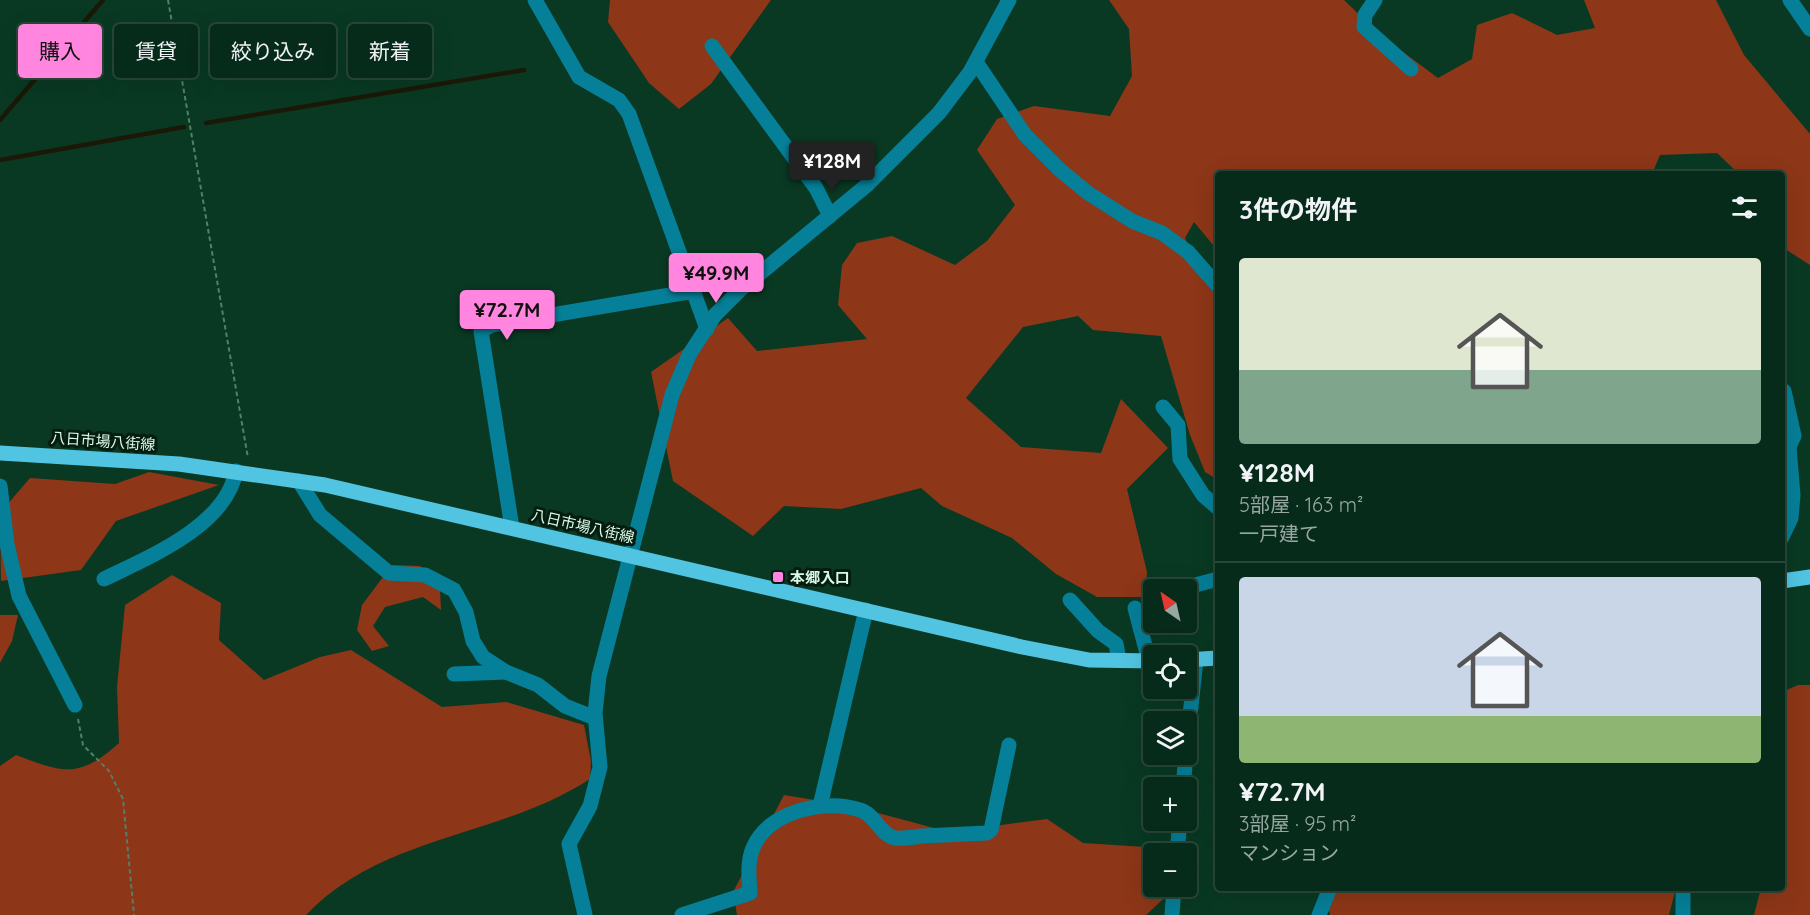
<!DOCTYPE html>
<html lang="ja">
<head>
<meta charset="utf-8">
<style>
  :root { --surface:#072b1a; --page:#103323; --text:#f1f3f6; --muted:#98a7a2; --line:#284739; --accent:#ff85de }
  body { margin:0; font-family:Quicksand,"Noto Sans JP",sans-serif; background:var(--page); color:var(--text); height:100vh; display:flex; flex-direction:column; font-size:22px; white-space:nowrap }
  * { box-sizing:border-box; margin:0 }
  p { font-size:20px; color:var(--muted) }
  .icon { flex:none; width:33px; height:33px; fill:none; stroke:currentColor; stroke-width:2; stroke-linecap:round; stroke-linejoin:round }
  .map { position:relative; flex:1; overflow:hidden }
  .panel { position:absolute; left:1215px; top:171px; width:570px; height:720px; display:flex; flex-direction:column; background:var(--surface); border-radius:6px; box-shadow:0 6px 24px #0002,0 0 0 2px var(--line) }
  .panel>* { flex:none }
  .hud { position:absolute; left:18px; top:24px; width:570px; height:54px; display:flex; gap:12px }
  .needle { width:39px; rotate:326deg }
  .buttons { position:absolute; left:1143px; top:579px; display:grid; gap:12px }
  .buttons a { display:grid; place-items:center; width:54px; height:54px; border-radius:6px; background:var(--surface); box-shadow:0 6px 24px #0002,0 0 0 2px var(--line); font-size:30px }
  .price { position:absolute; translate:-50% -51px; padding:0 14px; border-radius:6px; background:var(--accent); color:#111; font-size:20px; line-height:39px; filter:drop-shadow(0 2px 3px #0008) }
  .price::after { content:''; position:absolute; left:50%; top:36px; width:18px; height:14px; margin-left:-9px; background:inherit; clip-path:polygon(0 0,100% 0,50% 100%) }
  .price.current { background:#222; color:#fff }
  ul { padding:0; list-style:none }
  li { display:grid; align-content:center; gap:12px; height:318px; padding:0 24px }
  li+li { border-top:2px solid var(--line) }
  li span { display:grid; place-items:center; height:186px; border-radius:6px; color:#555 }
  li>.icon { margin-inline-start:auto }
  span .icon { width:108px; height:108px; fill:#fffc; stroke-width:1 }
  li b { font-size:26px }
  h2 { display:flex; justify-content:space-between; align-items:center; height:72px; padding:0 24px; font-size:26px }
  .chip { padding:0 21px; border-radius:6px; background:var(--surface); box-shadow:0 6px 24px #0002,0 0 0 2px var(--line); font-size:21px; line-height:54px }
  .chip.current { background:var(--accent); color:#111 }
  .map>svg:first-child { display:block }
  .forest { fill:#8d3618 }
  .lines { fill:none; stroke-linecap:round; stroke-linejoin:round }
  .stream { stroke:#1c1807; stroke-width:4.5 }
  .path { stroke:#557f6a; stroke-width:2; stroke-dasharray:4.5 3; stroke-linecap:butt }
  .minor { stroke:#067f98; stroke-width:15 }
  .major { stroke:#51c4e2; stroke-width:15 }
  .poi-dot { fill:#ff85de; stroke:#051d11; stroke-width:2 }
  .labels { text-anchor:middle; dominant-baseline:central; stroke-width:6; stroke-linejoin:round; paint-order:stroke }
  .street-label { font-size:15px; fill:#d9f8e5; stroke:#051d11 }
  .poi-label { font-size:15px; font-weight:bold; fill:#d9f8e5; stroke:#051d11; text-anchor:start }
</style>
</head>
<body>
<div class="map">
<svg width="1810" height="915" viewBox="0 0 1810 915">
  <rect width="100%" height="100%" fill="#093923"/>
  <g class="forest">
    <path d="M610,0h161l-60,84 -32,25 -30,-26 -41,-61z"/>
    <path d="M1109,0h235l35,34 59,44 34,-19 5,-34 35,-12 45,22 38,-7 -11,-28h132l28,55 66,79v131l-28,-18v-73h-43l-22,-21 -57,2 -8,19h-434v77l-24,-29 -9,16 16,37 17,24v181l-13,-8 -15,-37 -29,-99 -68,-6 -15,-14 -55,11 -57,71 55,49 80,6 20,-54 47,49 -41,41 20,83 -1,25h-49l-41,-23 -44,-36 -70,-32 -21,-18 -80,21 -57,-3 -31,30 -80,-55 -22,-109 77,-54 29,33 110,-12 -29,-34 4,-40 15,-22 35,-7 63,29 32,-24 28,-36 -38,-55 20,-31 37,-13 76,10 22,-40 -3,-47z"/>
    <path d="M149,472l70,13 -103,36 -35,49 -80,11 -1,-68 30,-35 85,6z"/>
    <path d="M392,565l28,1 20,24 1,20 -18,-13 -38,10 -12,19 16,20 -17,5 -15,-21 5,-25z"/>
    <path d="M172,575l49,28 -2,37 45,40 56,-23 31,-7 91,57 64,-5 78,23 7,36 -1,18c-88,58 -208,56 -284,136h-306v-149l16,-11c47,18 63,24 103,-12l-2,-56 8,-82z"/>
    <path d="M0,615h18l-6,26 -12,22z"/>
    <path d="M1798,685h12v230h-56l7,-27h21v-196z"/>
    <path d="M784,795l68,11 97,26 98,-13 36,24 78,5 8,5 -15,1v32l22,1 -30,28h-409l-4,-23z"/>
    <path d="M1323,888h353l-7,27h-339z"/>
  </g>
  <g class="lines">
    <g class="stream">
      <path d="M0,120l103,-120"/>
      <path d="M206,123l318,-53"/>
      <path d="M0,160l184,-33"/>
    </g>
    <g class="path">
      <path d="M168,0l80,458"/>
      <path d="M78,719l5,26 26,26 14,28 11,116"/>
    </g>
    <g class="minor">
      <path d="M535,0l44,77 40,23 10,14 78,215"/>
      <path d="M1375,0l-10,15 -1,12 47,42"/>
      <path d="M1790,0l20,29"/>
      <path d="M712,46l104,142 14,28"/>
      <path d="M976,62l49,73 35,35 28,23 44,28 30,12 26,19 30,34"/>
      <path d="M1784,391l10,45 -5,11"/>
      <path d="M1163,407l15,18 2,34 23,36 15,13"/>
      <path d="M1782,439l7,8 4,48 -2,23 -9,19"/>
      <path d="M299,481l21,34 69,58 36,2 29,15 12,22 7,29 10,16 23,15 32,13 27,21 30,12"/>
      <path d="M0,486l7,58 12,52 56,109"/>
      <path d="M512,528l-31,-197 11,-6 202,-34"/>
      <path d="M104,579c45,-22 122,-53 132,-108"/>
      <path d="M1184,588l34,-9"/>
      <path d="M1070,600l28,31 18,13 3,16"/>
      <path d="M1135,608l14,53"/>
      <path d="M454,674l52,-2"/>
      <path d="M1186,752l10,-92"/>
      <path d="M1183,788l3,-34"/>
      <path d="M820,806l46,-196"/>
      <path d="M1177,854l3,-34"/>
      <path d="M585,915l-16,-71 21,-38 10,-39 -5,-54 4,-37 73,-281 17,-40 26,-40 26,-26 126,-104 72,-72 31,-41 39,-72"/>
      <path d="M682,915l68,-22c-1,-14 -3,-31 3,-45 15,-37 73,-50 107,-38 15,4 19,24 35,28 8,1 19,-1 28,-2 21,-1 42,-2 64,-3l4,-3 18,-85"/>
      <path d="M1172,915l2,-29"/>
      <path d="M1319,915l11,-27"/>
      <path d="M1683,915v-27"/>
    </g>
    <g class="major">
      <path d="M0,453l179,11 146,21 697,162 67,13 65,1"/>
      <path d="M1782,581l28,-4"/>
      <path d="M1186,660l32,-2"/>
    </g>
  </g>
  <rect class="poi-dot" x="772" y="571" width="12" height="12" rx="3"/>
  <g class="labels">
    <g class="street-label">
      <text transform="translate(103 441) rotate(4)">八日市場八街線</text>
      <text transform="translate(583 526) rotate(13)">八日市場八街線</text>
    </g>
    <g class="poi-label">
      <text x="790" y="577">本郷入口</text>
    </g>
  </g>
</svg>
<div class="buttons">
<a><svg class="needle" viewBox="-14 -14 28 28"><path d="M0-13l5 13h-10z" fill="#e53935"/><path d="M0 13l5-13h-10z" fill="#98a7a2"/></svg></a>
<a><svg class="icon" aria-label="locate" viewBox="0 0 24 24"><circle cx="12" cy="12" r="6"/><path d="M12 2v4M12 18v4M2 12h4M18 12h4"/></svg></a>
<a><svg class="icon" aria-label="layers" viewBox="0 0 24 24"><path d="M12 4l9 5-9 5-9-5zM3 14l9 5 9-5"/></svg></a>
<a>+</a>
<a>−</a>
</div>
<b class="price current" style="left:832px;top:192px">¥128M</b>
<b class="price" style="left:716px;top:304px">¥49.9M</b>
<b class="price" style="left:507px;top:341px">¥72.7M</b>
<div class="hud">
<a class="chip current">購入</a>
<a class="chip">賃貸</a>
<a class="chip">絞り込み</a>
<a class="chip">新着</a>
</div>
<section class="panel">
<h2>3件の物件<svg class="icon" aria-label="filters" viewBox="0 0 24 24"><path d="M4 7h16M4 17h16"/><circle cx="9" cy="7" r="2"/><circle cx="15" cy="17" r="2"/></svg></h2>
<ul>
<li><span style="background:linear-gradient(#dfe7d0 60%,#7fa58c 0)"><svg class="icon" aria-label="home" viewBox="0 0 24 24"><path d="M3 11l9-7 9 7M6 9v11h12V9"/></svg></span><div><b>¥128M</b><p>5部屋 · 163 m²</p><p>一戸建て</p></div></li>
<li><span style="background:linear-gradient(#c9d6e8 75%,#8fb573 0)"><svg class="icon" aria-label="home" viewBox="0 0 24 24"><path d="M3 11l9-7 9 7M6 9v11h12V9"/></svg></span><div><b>¥72.7M</b><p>3部屋 · 95 m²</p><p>マンション</p></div></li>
</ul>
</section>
</div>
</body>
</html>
